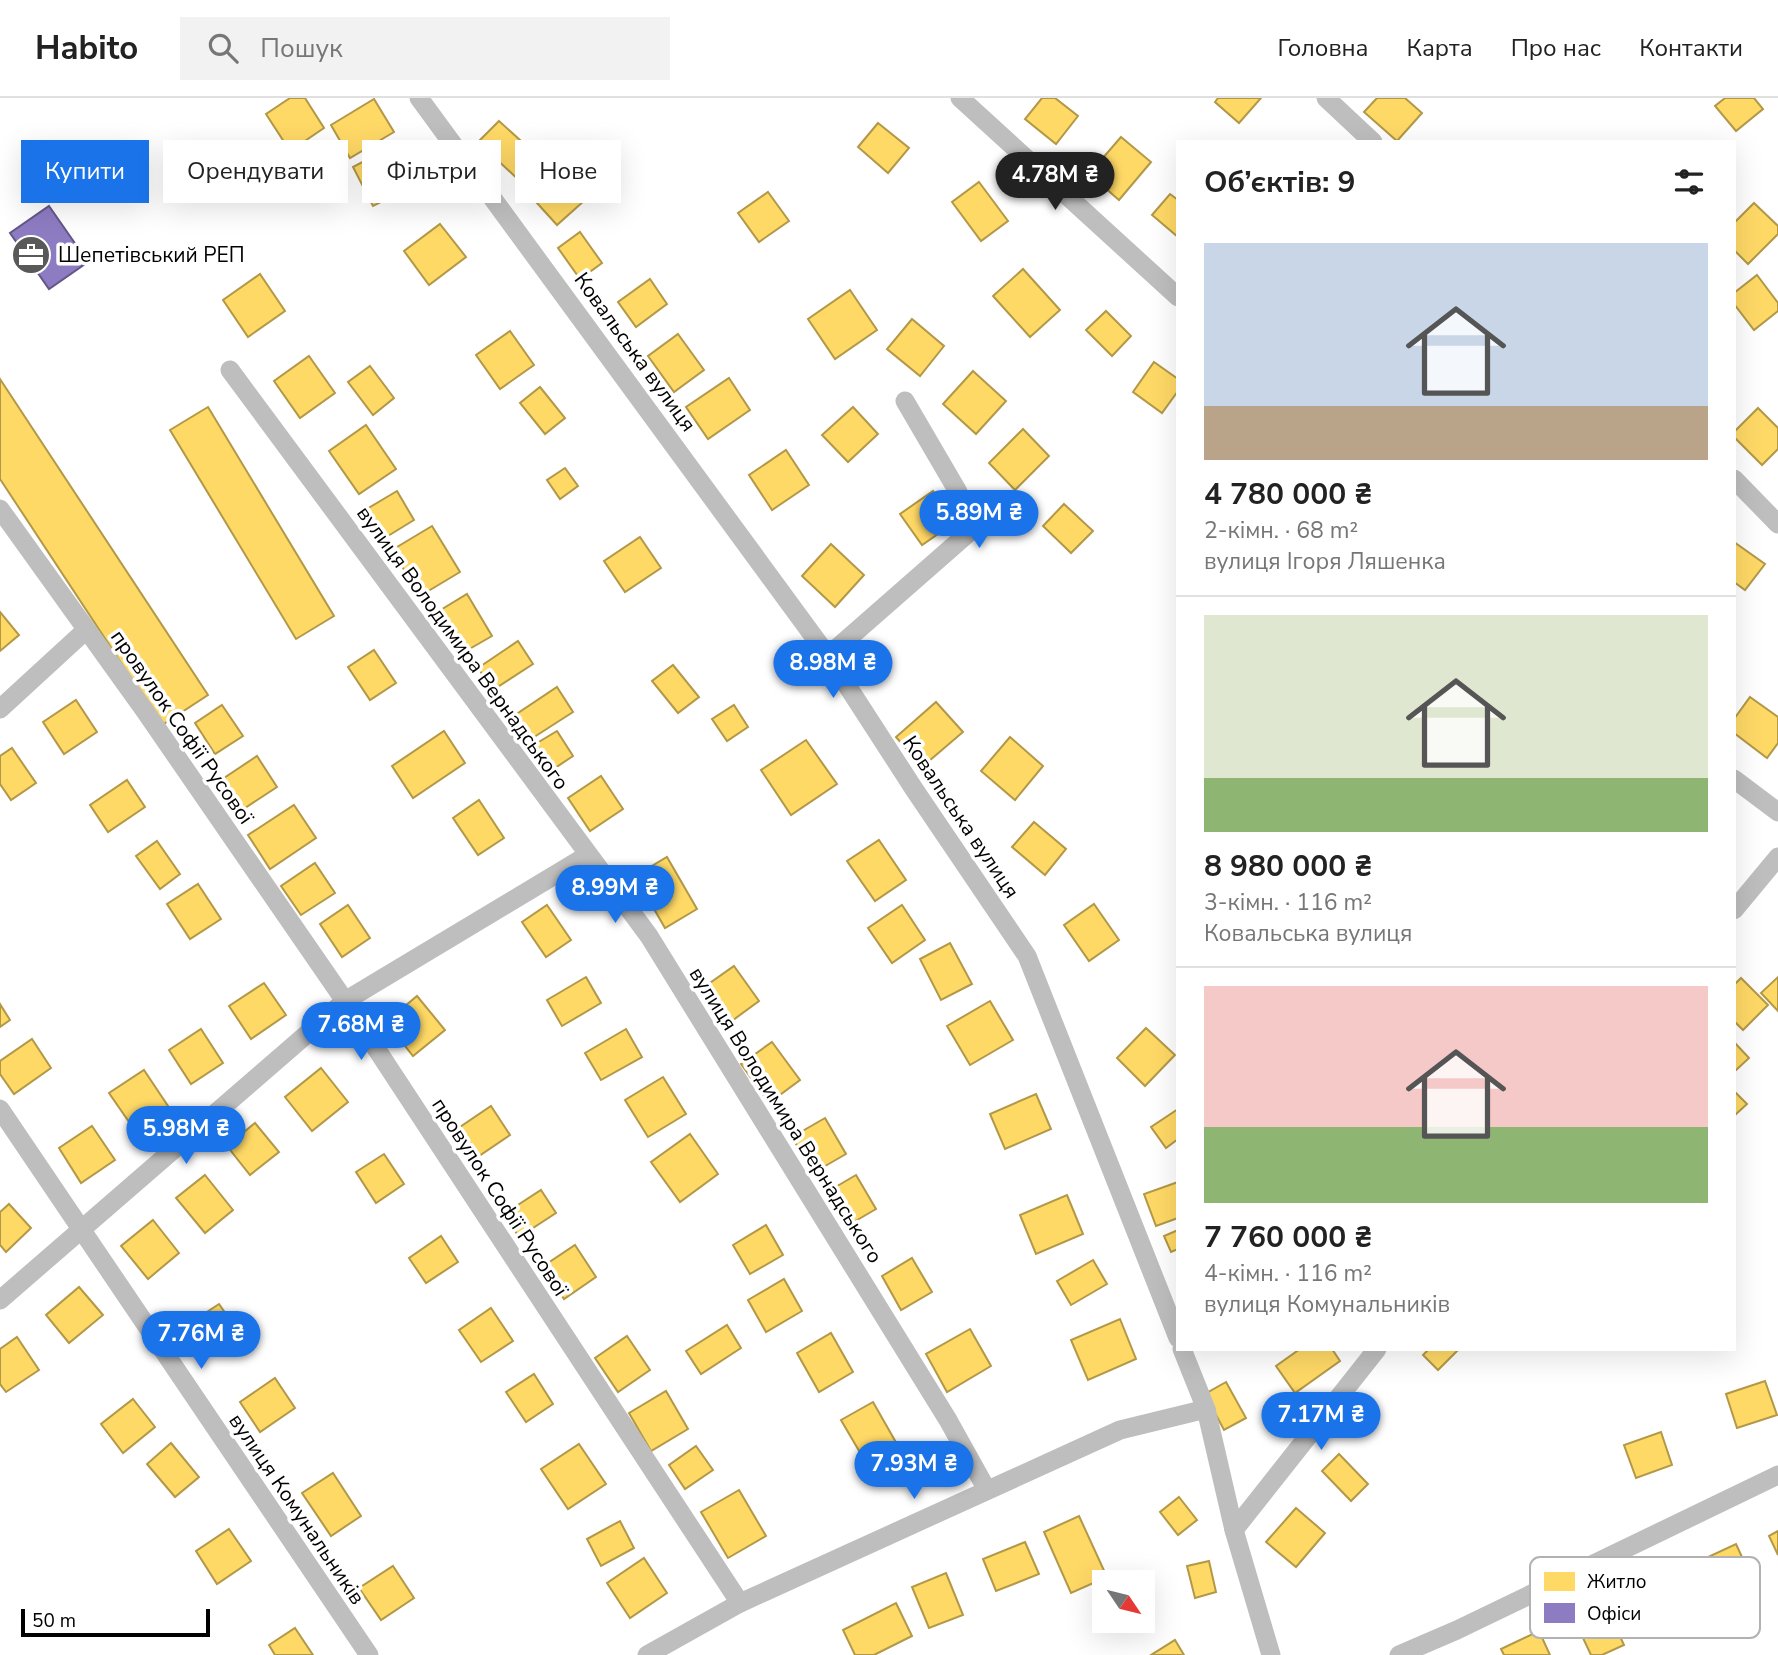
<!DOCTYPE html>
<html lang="uk">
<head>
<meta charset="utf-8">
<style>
  :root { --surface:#fff; --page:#f2f2f2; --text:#222; --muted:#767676; --line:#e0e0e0; --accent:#1a73e8 }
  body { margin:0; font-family:"Nunito Sans",sans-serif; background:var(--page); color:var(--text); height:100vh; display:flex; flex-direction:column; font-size:26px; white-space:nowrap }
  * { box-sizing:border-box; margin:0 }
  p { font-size:23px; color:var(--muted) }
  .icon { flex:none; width:38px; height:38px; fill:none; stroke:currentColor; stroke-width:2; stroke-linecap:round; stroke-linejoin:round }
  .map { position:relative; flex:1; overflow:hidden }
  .drawer { position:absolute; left:1176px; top:42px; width:560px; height:1211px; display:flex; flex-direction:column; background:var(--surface); border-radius:0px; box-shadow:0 7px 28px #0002 }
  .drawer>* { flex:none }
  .top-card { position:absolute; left:21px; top:42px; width:665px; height:63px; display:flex; gap:14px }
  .needle { width:46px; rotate:125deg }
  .tools { position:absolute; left:1092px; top:1472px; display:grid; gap:14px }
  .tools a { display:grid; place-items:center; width:63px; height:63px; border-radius:0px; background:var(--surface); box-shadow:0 7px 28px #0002; font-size:35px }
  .scale { position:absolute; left:21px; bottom:18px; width:189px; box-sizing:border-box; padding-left:7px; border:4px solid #000; border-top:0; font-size:19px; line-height:24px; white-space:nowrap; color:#000; -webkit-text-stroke:5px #fff; paint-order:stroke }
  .price { position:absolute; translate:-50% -60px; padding:0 16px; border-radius:24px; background:var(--accent); color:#fff; font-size:23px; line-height:46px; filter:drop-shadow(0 2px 4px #0008) }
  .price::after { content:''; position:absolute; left:50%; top:42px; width:21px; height:16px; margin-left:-10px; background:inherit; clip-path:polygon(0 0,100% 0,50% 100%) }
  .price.on { background:#222; color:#fff }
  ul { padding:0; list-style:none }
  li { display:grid; align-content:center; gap:14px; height:371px; padding:0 28px }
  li+li { border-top:2px solid var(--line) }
  li span { display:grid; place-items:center; height:217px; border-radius:0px; color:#555 }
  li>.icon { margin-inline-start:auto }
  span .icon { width:126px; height:126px; fill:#fffc; stroke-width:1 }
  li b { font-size:30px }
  h2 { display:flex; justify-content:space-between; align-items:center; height:84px; padding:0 28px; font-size:30px }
  .pill { padding:0 24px; border-radius:0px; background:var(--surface); box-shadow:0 7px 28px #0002; font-size:24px; line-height:63px }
  .pill.on { background:var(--accent); color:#fff }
  header { display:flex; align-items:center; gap:42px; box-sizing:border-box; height:98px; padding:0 35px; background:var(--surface); border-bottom:2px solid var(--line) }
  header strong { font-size:33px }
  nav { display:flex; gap:38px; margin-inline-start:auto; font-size:24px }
  .search { width:490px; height:63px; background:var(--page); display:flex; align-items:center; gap:18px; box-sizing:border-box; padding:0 24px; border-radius:0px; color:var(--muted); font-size:26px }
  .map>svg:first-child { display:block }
  .homes { fill:#ffd966; stroke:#b29847; stroke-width:2 }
  .offices { fill:#8e7cc3; stroke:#635788; stroke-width:2 }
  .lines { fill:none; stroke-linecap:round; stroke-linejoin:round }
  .street { stroke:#bebebe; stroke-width:19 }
  .labels { text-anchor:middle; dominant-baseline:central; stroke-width:7; stroke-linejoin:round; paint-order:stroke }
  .poi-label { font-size:21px; fill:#000; stroke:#fff; text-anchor:start }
  .street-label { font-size:21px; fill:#000; stroke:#fff }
  .key { fill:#fff; stroke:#b2b2b2; stroke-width:2 }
  .key-label { font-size:19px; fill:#000 }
</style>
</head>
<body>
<header>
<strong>Habito</strong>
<div class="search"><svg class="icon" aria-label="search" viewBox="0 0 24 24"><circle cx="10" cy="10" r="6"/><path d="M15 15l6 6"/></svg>Пошук</div>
<nav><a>Головна</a><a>Карта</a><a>Про нас</a><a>Контакти</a></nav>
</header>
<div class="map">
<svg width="1778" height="1557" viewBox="0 0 1778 1557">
  <rect width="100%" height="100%" fill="#fff"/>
  <g class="homes">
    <path d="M290,0h15l19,30 -34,23 -24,-37z"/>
    <path d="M1042,0h13l23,18 -22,28 -31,-25z"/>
    <path d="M1218,0h43l-22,25 -24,-21z"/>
    <path d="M1377,0h28l17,15 -25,28 -33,-29z"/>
    <path d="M1725,0h29l9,11 -27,22 -21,-25z"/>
    <path d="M374,1l20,33 -44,26 -19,-33z"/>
    <path d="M499,23l44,40 -21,22 -44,-41z"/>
    <path d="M878,25l31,25 -21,25 -30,-26z"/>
    <path d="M1121,39l30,25 -32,38 -30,-26z"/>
    <path d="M385,52l20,40 -32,16 -20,-39z"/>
    <path d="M564,61l30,33 -37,33 -30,-33z"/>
    <path d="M979,84l29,39 -27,20 -29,-39z"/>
    <path d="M768,94l21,29 -30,21 -21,-29z"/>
    <path d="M1170,96l8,6v37l-26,-22z"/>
    <path d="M1754,105l24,23v8l-30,30 -14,-14v-27z"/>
    <path d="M440,126l26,33 -37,28 -25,-34z"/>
    <path d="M580,134l22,31 -22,16 -22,-31z"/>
    <path d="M1023,171l37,41 -30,27 -37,-41z"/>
    <path d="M260,176l25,37 -37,26 -25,-37z"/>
    <path d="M1757,177l21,28v8l-24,19 -20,-26v-11z"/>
    <path d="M650,181l17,25 -31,23 -18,-25z"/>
    <path d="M850,192l27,40 -42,29 -27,-40z"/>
    <path d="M1106,213l25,25 -19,20 -26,-26z"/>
    <path d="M912,221l32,27 -24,30 -33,-27z"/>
    <path d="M510,233l24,34 -34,24 -24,-34z"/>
    <path d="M678,236l26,36 -30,22 -26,-36z"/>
    <path d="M309,258l26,37 -35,25 -26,-37z"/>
    <path d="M1154,264l24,17v12l-16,22 -29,-21z"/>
    <path d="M370,268l24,32 -21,17 -25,-33z"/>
    <path d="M973,273l33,30 -30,33 -33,-30z"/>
    <path d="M729,280l21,32 -42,29 -22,-32z"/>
    <path d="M0,281l208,316 -46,30 -162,-246z"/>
    <path d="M540,289l25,31 -20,16 -25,-31z"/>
    <path d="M208,309l126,209 -38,23 -126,-209z"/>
    <path d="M853,309l25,27 -30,28 -26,-27z"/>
    <path d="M1758,310l20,20v21l-16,16 -28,-28v-5z"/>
    <path d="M366,327l30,44 -37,25 -30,-43z"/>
    <path d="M1023,331l26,27 -34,34 -26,-27z"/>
    <path d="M786,352l23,35 -37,25 -23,-35z"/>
    <path d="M565,370l13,18 -18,13 -13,-19z"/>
    <path d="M397,393l17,29 -31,19 -18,-29z"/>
    <path d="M933,393l21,32 -32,22 -22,-31z"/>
    <path d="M1064,406l29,27 -22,22 -28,-27z"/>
    <path d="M432,428l28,46 -40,24 -28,-46z"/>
    <path d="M640,439l21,31 -36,24 -21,-31z"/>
    <path d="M1734,444l31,22 -20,26 -11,-8z"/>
    <path d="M831,446l33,31 -29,32 -33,-31z"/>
    <path d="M467,496l25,42 -33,19 -25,-41z"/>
    <path d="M0,514l19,23 -19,16z"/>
    <path d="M518,543l15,23 -40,26 -15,-22z"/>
    <path d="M374,552l22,33 -26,17 -22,-33z"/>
    <path d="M673,567l26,32 -21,16 -26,-32z"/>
    <path d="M557,589l16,25 -45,29 -16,-24z"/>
    <path d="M1750,599l28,20v26l-11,15 -33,-25v-14z"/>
    <path d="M76,602l21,32 -33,22 -21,-32z"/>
    <path d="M936,604l27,30 -41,35 -26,-30z"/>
    <path d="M222,607l21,31 -28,18 -20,-31z"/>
    <path d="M734,607l14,22 -21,14 -15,-22z"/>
    <path d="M444,633l21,32 -52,35 -21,-32z"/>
    <path d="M557,633l16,25 -24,16 -17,-26z"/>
    <path d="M1010,639l33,29 -28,34 -34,-29z"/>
    <path d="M806,642l31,44 -46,31 -30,-45z"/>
    <path d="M12,650l24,35 -25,17 -11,-16v-28z"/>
    <path d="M257,658l20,31 -35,23 -21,-30z"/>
    <path d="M601,678l22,33 -33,22 -22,-33z"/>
    <path d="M127,682l18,27 -37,25 -18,-27z"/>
    <path d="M479,702l25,38 -26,17 -25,-37z"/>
    <path d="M294,707l22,33 -46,31 -22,-34z"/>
    <path d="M1034,724l32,27 -21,26 -33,-28z"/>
    <path d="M879,742l27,40 -31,21 -28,-40z"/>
    <path d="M157,743l23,33 -20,15 -24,-33z"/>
    <path d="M667,759l30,52 -32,19 -30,-52z"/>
    <path d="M315,765l20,30 -34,22 -20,-29z"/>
    <path d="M198,786l23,35 -31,20 -23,-35z"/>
    <path d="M1094,806l25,36 -30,21 -25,-36z"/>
    <path d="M348,807l22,33 -28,19 -22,-33z"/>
    <path d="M547,807l24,35 -25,17 -24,-35z"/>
    <path d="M902,807l23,35 -33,23 -24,-35z"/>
    <path d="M950,845l22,41 -31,16 -21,-41z"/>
    <path d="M734,868l25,35 -34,25 -25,-36z"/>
    <path d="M586,879l15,26 -39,23 -15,-26z"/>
    <path d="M1778,879v34l-17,-18z"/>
    <path d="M1741,880l27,27 -25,25 -9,-9v-36z"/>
    <path d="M264,885l22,32 -35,24 -22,-33z"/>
    <path d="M417,898l28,34 -32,26 -27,-34z"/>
    <path d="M990,903l23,39 -43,25 -23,-39z"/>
    <path d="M0,906l10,16 -10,7z"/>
    <path d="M1146,930l29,27 -30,31 -28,-28z"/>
    <path d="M201,931l22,34 -32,21 -22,-34z"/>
    <path d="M626,931l16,28 -41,23 -16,-27z"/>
    <path d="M32,941l19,29 -37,26 -14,-20v-13z"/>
    <path d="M772,944l28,38 -31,23 -28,-39z"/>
    <path d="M1734,944l15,16 -15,14z"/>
    <path d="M321,970l27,34 -36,29 -27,-34z"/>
    <path d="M144,972l26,39 -34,23 -27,-39z"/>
    <path d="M663,979l23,37 -38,23 -23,-37z"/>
    <path d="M1734,993l13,13 -13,12z"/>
    <path d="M1036,996l15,35 -46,20 -15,-35z"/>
    <path d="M491,1008l19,29 -34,23 -19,-29z"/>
    <path d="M1178,1011v30l-12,9 -15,-21z"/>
    <path d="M825,1020l21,36 -33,19 -21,-36z"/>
    <path d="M255,1025l24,29 -29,23 -23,-29z"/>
    <path d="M92,1028l23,34 -34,23 -22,-35z"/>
    <path d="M690,1036l28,40 -38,28 -29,-40z"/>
    <path d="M384,1056l20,30 -28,19 -20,-31z"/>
    <path d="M205,1077l28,35 -28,23 -29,-35z"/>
    <path d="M856,1077l20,34 -29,17 -20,-34z"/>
    <path d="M1178,1084v36l-22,8 -12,-32z"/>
    <path d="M541,1092l15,23 -37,24 -15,-23z"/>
    <path d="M1067,1097l16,39 -47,20 -16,-39z"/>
    <path d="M9,1106l22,24 -25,24 -6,-7v-33z"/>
    <path d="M153,1122l26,33 -31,26 -27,-33z"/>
    <path d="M766,1127l17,30 -33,19 -17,-29z"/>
    <path d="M1178,1132v19l-7,3 -7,-16z"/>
    <path d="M441,1138l17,26 -32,21 -17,-25z"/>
    <path d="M575,1147l21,32 -32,22 -22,-32z"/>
    <path d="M912,1160l20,34 -31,18 -19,-34z"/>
    <path d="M1093,1162l14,24 -36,21 -14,-24z"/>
    <path d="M784,1181l18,32 -36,21 -18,-32z"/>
    <path d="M79,1189l24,28 -34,28 -23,-28z"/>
    <path d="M219,1206l21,30 -30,20 -20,-31z"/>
    <path d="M491,1210l22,33 -32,21 -22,-32z"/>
    <path d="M1120,1221l16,40 -48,21 -17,-40z"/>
    <path d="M727,1227l14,23 -40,26 -15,-23z"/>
    <path d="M970,1231l21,37 -44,26 -21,-38z"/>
    <path d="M831,1235l22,39 -34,20 -22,-39z"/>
    <path d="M627,1238l23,34 -32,22 -23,-34z"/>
    <path d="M17,1239l22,33 -33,22 -6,-8v-35z"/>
    <path d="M1300,1251h32l8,12 -45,32 -19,-27z"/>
    <path d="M1429,1251h29v1l-20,20 -15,-15z"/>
    <path d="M534,1276l19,30 -27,18 -20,-30z"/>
    <path d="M275,1280l20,30 -35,24 -20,-30z"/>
    <path d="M1765,1283l12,34 -40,13 -11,-34z"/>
    <path d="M1226,1284l20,36 -22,12 -19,-36z"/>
    <path d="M666,1293l22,38 -37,22 -22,-38z"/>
    <path d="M133,1301l22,28 -32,26 -22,-29z"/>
    <path d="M873,1304l37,65 -31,18 -38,-65z"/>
    <path d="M1661,1334l11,33 -36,13 -12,-33z"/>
    <path d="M171,1345l28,34 -24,20 -28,-33z"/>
    <path d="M579,1346l27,40 -38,25 -27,-40z"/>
    <path d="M696,1348l17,24 -28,19 -16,-24z"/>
    <path d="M1339,1356l29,30 -17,17 -29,-30z"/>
    <path d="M333,1375l28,43 -30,20 -29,-43z"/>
    <path d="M739,1392l27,46 -38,22 -27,-46z"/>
    <path d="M1179,1399l18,23 -19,15 -18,-23z"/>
    <path d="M1296,1410l29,25 -29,34 -30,-25z"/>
    <path d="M1079,1418l28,61 -36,16 -27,-61z"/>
    <path d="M620,1423l14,27 -33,18 -14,-27z"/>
    <path d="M229,1431l22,32 -34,23 -21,-33z"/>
    <path d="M1778,1433v24l-9,-19z"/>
    <path d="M1025,1444l14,32 -43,17 -13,-32z"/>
    <path d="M1736,1446l17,37 -42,20 -18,-37z"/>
    <path d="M644,1460l23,35 -37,25 -23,-35z"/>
    <path d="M1209,1463l7,31 -21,6 -8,-32z"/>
    <path d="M393,1468l21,32 -33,22 -22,-32z"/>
    <path d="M946,1475l17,42 -34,13 -17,-41z"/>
    <path d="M896,1505l16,33 -38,19h-19l-12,-25z"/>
    <path d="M1606,1508l18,39 -22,10h-11l-16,-34z"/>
    <path d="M295,1530l18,27h-38l-6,-10z"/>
    <path d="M1539,1533l11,24h-46l-3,-6z"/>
    <path d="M1175,1542l9,15h-33z"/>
  </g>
  <path class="offices" d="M49,108l39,56 -39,27 -39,-56z"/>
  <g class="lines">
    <g class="street">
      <path d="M419,0l409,558 86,133 113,167 151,382"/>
      <path d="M960,0l218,199"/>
      <path d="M1326,0l47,44"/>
      <path d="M230,272l419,566 299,484 39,70"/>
      <path d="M1734,381l44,45"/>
      <path d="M0,411l145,202 200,290 395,602"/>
      <path d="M828,558l146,-128 -17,-38 -52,-89"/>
      <path d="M0,611l86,-79"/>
      <path d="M1734,681l44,33"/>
      <path d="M1734,812l44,-53"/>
      <path d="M0,1011l369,546"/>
      <path d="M0,1202l345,-299 243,-146"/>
      <path d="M1182,1251l24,60 28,121 37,125"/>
      <path d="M1234,1432l143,-181"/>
      <path d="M647,1557l93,-52 380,-173 86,-21"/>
      <path d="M1399,1557l58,-25 321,-155"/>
    </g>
  </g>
  <defs>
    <symbol id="office-disc" viewBox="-11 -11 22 22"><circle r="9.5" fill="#595959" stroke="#fff"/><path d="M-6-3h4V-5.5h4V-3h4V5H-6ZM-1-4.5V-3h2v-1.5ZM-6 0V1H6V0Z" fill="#fff"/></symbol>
  </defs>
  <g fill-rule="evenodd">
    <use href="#office-disc" x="9" y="135" width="44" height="44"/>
  </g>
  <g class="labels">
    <g class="poi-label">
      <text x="58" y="157">Шепетівський РЕП</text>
    </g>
    <g class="street-label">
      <text transform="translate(635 254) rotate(54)">Ковальська вулиця</text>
      <text transform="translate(463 550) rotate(54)">вулиця Володимира Вернадського</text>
      <text transform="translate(182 629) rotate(55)">провулок Софії Русової</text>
      <text transform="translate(961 719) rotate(56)">Ковальська вулиця</text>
      <text transform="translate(786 1017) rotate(58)">вулиця Володимира Вернадського</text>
      <text transform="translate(500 1099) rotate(57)">провулок Софії Русової</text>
      <text transform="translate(297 1411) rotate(56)">вулиця Комунальників</text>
    </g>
  </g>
  <rect x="1530" y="1459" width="230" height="81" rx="10" class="key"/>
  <rect x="1544" y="1474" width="31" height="19" fill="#ffd966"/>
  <rect x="1544" y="1505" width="31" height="20" fill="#8e7cc3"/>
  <g class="key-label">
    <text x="1587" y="1490">Житло</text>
    <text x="1587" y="1522">Офіси</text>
  </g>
</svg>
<div class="tools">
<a><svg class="needle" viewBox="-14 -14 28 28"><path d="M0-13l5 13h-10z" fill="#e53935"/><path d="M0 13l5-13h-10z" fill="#767676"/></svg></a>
</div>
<div class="scale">50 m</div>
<b class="price on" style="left:1055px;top:114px">4.78M ₴</b>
<b class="price" style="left:979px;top:452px">5.89M ₴</b>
<b class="price" style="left:833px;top:602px">8.98M ₴</b>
<b class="price" style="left:615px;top:827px">8.99M ₴</b>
<b class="price" style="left:361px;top:964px">7.68M ₴</b>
<b class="price" style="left:186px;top:1068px">5.98M ₴</b>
<b class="price" style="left:201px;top:1273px">7.76M ₴</b>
<b class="price" style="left:1321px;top:1354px">7.17M ₴</b>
<b class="price" style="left:914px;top:1403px">7.93M ₴</b>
<div class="top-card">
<a class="pill on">Купити</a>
<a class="pill">Орендувати</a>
<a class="pill">Фільтри</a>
<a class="pill">Нове</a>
</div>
<section class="drawer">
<h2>Об’єктів: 9<svg class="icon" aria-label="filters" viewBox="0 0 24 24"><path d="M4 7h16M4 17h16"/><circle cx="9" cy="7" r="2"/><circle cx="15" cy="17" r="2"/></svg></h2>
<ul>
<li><span style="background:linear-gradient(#c9d6e8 75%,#b9a48a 0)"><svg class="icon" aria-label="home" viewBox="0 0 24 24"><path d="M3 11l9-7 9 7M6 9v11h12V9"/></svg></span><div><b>4 780 000 ₴</b><p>2-кімн. · 68 m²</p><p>вулиця Ігоря Ляшенка</p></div></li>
<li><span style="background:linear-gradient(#dfe7d0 75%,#8fb573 0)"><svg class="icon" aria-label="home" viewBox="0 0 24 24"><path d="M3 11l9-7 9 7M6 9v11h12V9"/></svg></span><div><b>8 980 000 ₴</b><p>3-кімн. · 116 m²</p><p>Ковальська вулиця</p></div></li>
<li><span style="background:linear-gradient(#f6c9c9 65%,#8fb573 0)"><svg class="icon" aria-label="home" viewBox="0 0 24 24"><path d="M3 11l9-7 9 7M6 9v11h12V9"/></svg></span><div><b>7 760 000 ₴</b><p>4-кімн. · 116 m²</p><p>вулиця Комунальників</p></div></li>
</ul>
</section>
</div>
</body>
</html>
